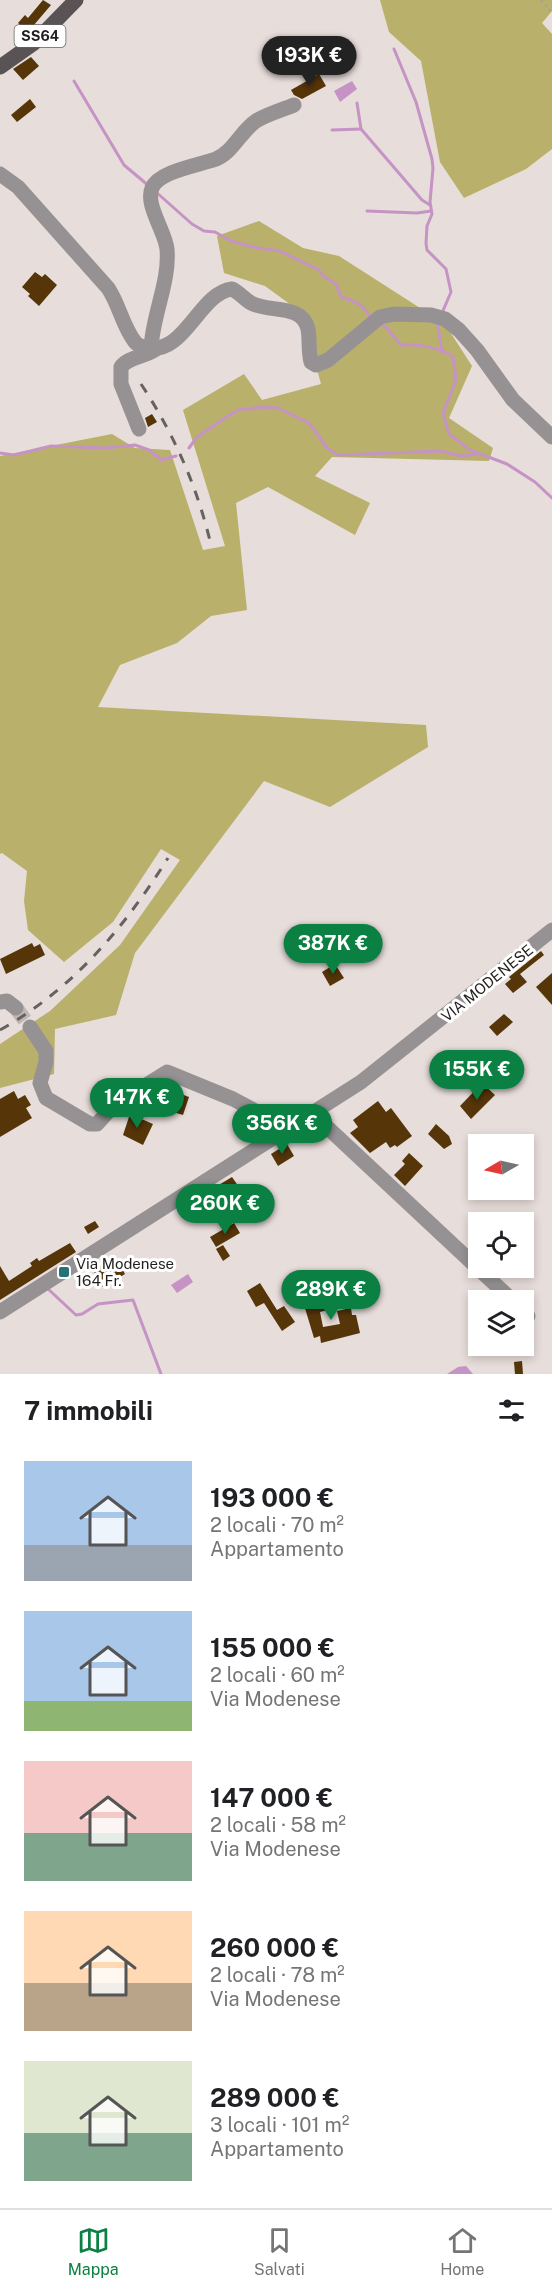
<!DOCTYPE html>
<html lang="it">
<head>
<meta charset="utf-8">
<style>
  :root { --surface:#fff; --page:#f6f6f6; --text:#202124; --muted:#757577; --line:#e0e0e0; --accent:#0b8043 }
  body { margin:0; font-family:"Public Sans",sans-serif; background:var(--page); color:var(--text); height:100vh; display:flex; flex-direction:column; font-size:22px; white-space:nowrap }
  * { box-sizing:border-box; margin:0 }
  p { font-size:20px; color:var(--muted) }
  .icon { flex:none; width:33px; height:33px; fill:none; stroke:currentColor; stroke-width:2; stroke-linecap:round; stroke-linejoin:round }
  .map { position:relative; height:1374px; overflow:hidden }
  .details { display:flex; flex-direction:column; background:var(--surface); flex:1 }
  .details>* { flex:none }
  .needle { width:39px; rotate:261deg }
  .tools { position:absolute; left:468px; top:1134px; display:grid; gap:12px }
  .tools a { display:grid; place-items:center; width:66px; height:66px; border-radius:0px; background:var(--surface); box-shadow:0 3px 9px #0003; font-size:30px }
  .price { position:absolute; translate:-50% -51px; padding:0 14px; border-radius:21px; background:var(--accent); color:#fff; font-size:20px; line-height:39px; filter:drop-shadow(0 2px 3px #0008) }
  .price::after { content:''; position:absolute; left:50%; top:36px; width:18px; height:14px; margin-left:-9px; background:inherit; clip-path:polygon(0 0,100% 0,50% 100%) }
  .price.on { background:#222; color:#fff }
  ul { padding:0; list-style:none }
  li { display:flex; align-items:center; gap:18px; height:150px; padding:0 24px }
  li span { display:grid; place-items:center; flex:none; width:168px; height:120px; border-radius:0px; color:#555 }
  li>.icon { margin-inline-start:auto }
  span .icon { width:72px; height:72px; fill:#fffc; stroke-width:1 }
  li b { font-size:26px }
  h2 { display:flex; justify-content:space-between; align-items:center; height:72px; padding:0 24px; font-size:26px }
  .dock { display:flex; justify-content:space-around; align-items:center; height:84px; border-top:2px solid var(--line); background:var(--surface); font-size:16px; color:var(--muted) }
  .dock a { display:grid; justify-items:center; gap:3px }
  .dock .on { color:var(--accent) }
  .map>svg:first-child { display:block }
  .forest { fill:#b9b06b }
  .water { fill:#c693c5 }
  .lines { fill:none; stroke-linecap:round; stroke-linejoin:round }
  .stream { stroke:#c693c5; stroke-width:3 }
  .building { fill:#563509 }
  .minor-tunnel { stroke:#c0b7b4; stroke-width:15; stroke-dasharray:15 8; stroke-linecap:butt }
  .path { stroke:#a69e9b; stroke-width:1.5; stroke-dasharray:3 3; stroke-linecap:butt }
  .minor { stroke:#969293; stroke-width:15 }
  .major { stroke:#5a5355; stroke-width:15 }
  .rail { stroke:#67615f; stroke-width:3; stroke-dasharray:10 10; stroke-linecap:butt }
  .poi-dot { fill:#277178; stroke:#fff; stroke-width:2 }
  .labels { text-anchor:middle; dominant-baseline:central; stroke-width:6; stroke-linejoin:round; paint-order:stroke }
  .shield { fill:#fff; stroke:#656262; stroke-width:1.5 }
  .shield-label { font-size:14px; font-weight:bold; fill:#231f1e }
  .street-label { font-size:15px; fill:#231f1e; stroke:#fff }
  .poi-label { font-size:15px; fill:#231f1e; stroke:#fff; text-anchor:start }
</style>
</head>
<body>
<div class="map">
<svg width="552" height="1374" viewBox="0 0 552 1374">
  <rect width="100%" height="100%" fill="#e7ddda"/>
  <g class="forest">
    <path d="M380,0h172v11l-10,12 10,11v115l-26,20 -62,29 -24,-36 -19,-101 -32,-29z"/>
    <path d="M259,221l44,27 36,8 106,68 27,42 -23,52 44,30 -4,13 -157,-4 -17,19 55,27 -15,32 -87,-48 -32,16 11,107 -36,6 -34,27 -57,22 -22,42 328,18 2,22 -98,60 -66,-26 -129,172 -19,62 -61,14 -1,45 -54,14v-44l50,-33 70,-66 60,-85 -19,-11 -48,73 -49,40 -36,-32 -4,-29 3,-30 -25,-18 -2,1v-398l112,-22 23,14 35,2 33,100 22,-4 -42,-136 61,-36 18,26 59,-16 -19,-71 -37,-27 -41,-13 -7,-37z"/>
  </g>
  <g class="water">
    <path d="M352,81l5,8 -17,13 -6,-11z"/>
    <path d="M188,1274l5,8 -16,11 -6,-8z"/>
    <path d="M466,1366l7,8h-26l11,-7z"/>
  </g>
  <g class="lines">
    <g class="stream">
      <path d="M394,49l22,53 16,57 1,9 -3,34 2,12 -5,12 -1,17 1,7 19,19 5,23 -9,21"/>
      <path d="M74,81l50,84 25,21"/>
      <path d="M357,103l4,26 61,71 8,5"/>
      <path d="M332,130l29,-1"/>
      <path d="M156,192l36,32 12,7 11,1 16,9 22,6 27,4 39,19 4,6 13,8 5,13c15,4 23,8 30,22"/>
      <path d="M367,211l50,2 14,-2"/>
      <path d="M437,321l5,31"/>
      <path d="M379,324l7,3 15,18c16,-1 39,2 52,12l3,23 -13,33 6,21 21,16 37,14 28,18 17,16"/>
      <path d="M189,448l8,-11 34,-23 10,-5h10l6,-2 21,1 31,15 19,26 10,6 103,-4 20,5 16,-2"/>
      <path d="M0,453l14,2 37,-9 54,2 30,-3 14,5 12,10 15,-4"/>
      <path d="M47,1288l29,27 6,-1 16,-10 35,-4 28,74"/>
    </g>
  </g>
  <g class="building">
    <path d="M43,0l8,5 -23,27 -10,-9 7,-8 3,3z"/>
    <path d="M31,57l8,9 -16,14 -10,-11z"/>
    <path d="M319,74l7,12 -24,13 -8,-4 -3,-5z"/>
    <path d="M30,99l6,8 -19,15 -6,-7z"/>
    <path d="M35,272l7,5 3,-3 12,11 -18,21 -11,-10 2,-2 -8,-7z"/>
    <path d="M152,414l5,8 -9,5 -3,-9z"/>
    <path d="M32,943l2,4 6,-3 5,11 -39,19 -6,-15z"/>
    <path d="M541,951l3,4 -24,19 7,8 -14,11 -8,-9 6,-5 -2,-2z"/>
    <path d="M335,964l9,14 -14,8 -8,-14z"/>
    <path d="M552,973v32l-16,-18z"/>
    <path d="M504,1014l9,8 -16,14 -8,-9z"/>
    <path d="M482,1083l13,12 -24,24 -11,-13z"/>
    <path d="M14,1091l4,8 7,-4 6,10 -5,3 6,10 -32,19v-38z"/>
    <path d="M173,1091l16,6 -6,18 -17,-5z"/>
    <path d="M378,1101l8,11 5,-4 21,28 -15,11 -2,-2 -5,3 -4,-6 -16,11 -20,-20 8,-6 -5,-7z"/>
    <path d="M130,1114l23,10 -10,21 -20,-10z"/>
    <path d="M436,1124l13,12 3,8 -8,5 -16,-15z"/>
    <path d="M287,1144l7,12 -16,10 -7,-12z"/>
    <path d="M409,1153l14,13 -18,20 -11,-11 11,-11 -3,-3z"/>
    <path d="M232,1177l9,13 -15,10 2,4 -9,6 -12,-18z"/>
    <path d="M95,1221l4,6 -11,7 -4,-7z"/>
    <path d="M234,1223l6,10 -24,14 -6,-10z"/>
    <path d="M70,1243l6,9 -76,48v-34l9,15 23,-15 -2,-3 7,-5 2,3z"/>
    <path d="M223,1245l7,11 -7,5 -7,-12z"/>
    <path d="M110,1260l6,10 5,-3 4,7 -22,13 -10,-17z"/>
    <path d="M260,1283l17,27 7,-4 11,16 -13,9 -18,-28 -8,4 -9,-16z"/>
    <path d="M331,1297l4,11 -15,4 3,15 17,-3 -3,-13 14,-3 1,7h4l4,18 -39,10 -1,-7 -6,2 -10,-33z"/>
    <path d="M522,1361l1,13h-8l-1,-12z"/>
  </g>
  <g class="lines">
    <path class="minor-tunnel" d="M16,1008l14,19"/>
    <path class="path" d="M541,0l11,13"/>
    <g class="minor">
      <path d="M0,174l18,13 90,101c11,16 15,39 27,54 3,4 8,5 12,6 38,7 52,-55 85,-59 8,4 12,10 19,14 17,10 51,0 57,26 2,11 0,22 3,33l5,3 12,-5 52,-43 14,-3 37,1 14,4 14,11 18,20 36,50 39,37"/>
      <path d="M151,349c1,-33 19,-67 16,-100 -2,-18 -22,-44 -15,-61 7,-17 48,-23 64,-29 17,-7 25,-28 40,-38 11,-7 26,-11 38,-16"/>
      <path d="M139,429l-18,-45v-17c8,-11 26,-10 35,-18"/>
      <path d="M0,1002l7,-1 9,7"/>
      <path d="M30,1027l16,24v11l-6,21 6,15 44,26h7l17,-19 53,-33 66,27 56,30"/>
      <path d="M313,1114l199,186"/>
      <path d="M0,1312l361,-230 191,-152"/>
      <path d="M524,1312l4,4"/>
    </g>
    <path class="major" d="M0,67l34,-24 42,-43"/>
    <g class="rail">
      <path d="M141,384c33,50 56,102 70,161"/>
      <path d="M0,1030c73,-41 124,-102 168,-172"/>
    </g>
  </g>
  <rect class="poi-dot" x="58" y="1266" width="12" height="12" rx="3"/>
  <g class="labels">
    <rect class="shield" x="14.5" y="25" width="51" height="22" rx="4.5"/>
    <g class="shield-label">
      <text x="40" y="36">SS64</text>
    </g>
    <g class="street-label">
      <text transform="translate(487 983) rotate(-39)">VIA MODENESE</text>
    </g>
    <g class="poi-label">
      <text x="76" y="1263">Via Modenese<tspan x="76" dy="17">164 Fr.</tspan></text>
    </g>
  </g>
</svg>
<div class="tools">
<a><svg class="needle" viewBox="-14 -14 28 28"><path d="M0-13l5 13h-10z" fill="#e53935"/><path d="M0 13l5-13h-10z" fill="#757577"/></svg></a>
<a><svg class="icon" aria-label="locate" viewBox="0 0 24 24"><circle cx="12" cy="12" r="6"/><path d="M12 2v4M12 18v4M2 12h4M18 12h4"/></svg></a>
<a><svg class="icon" aria-label="layers" viewBox="0 0 24 24"><path d="M12 4l9 5-9 5-9-5zM3 14l9 5 9-5"/></svg></a>
</div>
<b class="price on" style="left:309px;top:87px">193K €</b>
<b class="price" style="left:333px;top:975px">387K €</b>
<b class="price" style="left:477px;top:1101px">155K €</b>
<b class="price" style="left:137px;top:1129px">147K €</b>
<b class="price" style="left:282px;top:1155px">356K €</b>
<b class="price" style="left:225px;top:1235px">260K €</b>
<b class="price" style="left:331px;top:1321px">289K €</b>
</div>
<section class="details">
<h2>7 immobili<svg class="icon" aria-label="filters" viewBox="0 0 24 24"><path d="M4 7h16M4 17h16"/><circle cx="9" cy="7" r="2"/><circle cx="15" cy="17" r="2"/></svg></h2>
<ul>
<li><span style="background:linear-gradient(#a9c7e8 70%,#9aa5b1 0)"><svg class="icon" aria-label="home" viewBox="0 0 24 24"><path d="M3 11l9-7 9 7M6 9v11h12V9"/></svg></span><div><b>193 000 €</b><p>2 locali · 70 m²</p><p>Appartamento</p></div></li>
<li><span style="background:linear-gradient(#a9c7e8 75%,#8fb573 0)"><svg class="icon" aria-label="home" viewBox="0 0 24 24"><path d="M3 11l9-7 9 7M6 9v11h12V9"/></svg></span><div><b>155 000 €</b><p>2 locali · 60 m²</p><p>Via Modenese</p></div></li>
<li><span style="background:linear-gradient(#f6c9c9 60%,#7fa58c 0)"><svg class="icon" aria-label="home" viewBox="0 0 24 24"><path d="M3 11l9-7 9 7M6 9v11h12V9"/></svg></span><div><b>147 000 €</b><p>2 locali · 58 m²</p><p>Via Modenese</p></div></li>
<li><span style="background:linear-gradient(#ffd9b3 60%,#b9a48a 0)"><svg class="icon" aria-label="home" viewBox="0 0 24 24"><path d="M3 11l9-7 9 7M6 9v11h12V9"/></svg></span><div><b>260 000 €</b><p>2 locali · 78 m²</p><p>Via Modenese</p></div></li>
<li><span style="background:linear-gradient(#dfe7d0 60%,#7fa58c 0)"><svg class="icon" aria-label="home" viewBox="0 0 24 24"><path d="M3 11l9-7 9 7M6 9v11h12V9"/></svg></span><div><b>289 000 €</b><p>3 locali · 101 m²</p><p>Appartamento</p></div></li>
</ul>
</section>
<nav class="dock">
<a class="on"><svg class="icon" aria-label="map" viewBox="0 0 24 24"><path d="M3 6l6-2 6 2 6-2v14l-6 2-6-2-6 2zM9 4v14M15 6v14"/></svg>Mappa</a>
<a><svg class="icon" aria-label="saved" viewBox="0 0 24 24"><path d="M7 4h10v16l-5-4-5 4z"/></svg>Salvati</a>
<a><svg class="icon" aria-label="home" viewBox="0 0 24 24"><path d="M3 11l9-7 9 7M6 9v11h12V9"/></svg>Home</a>
</nav>
</body>
</html>
